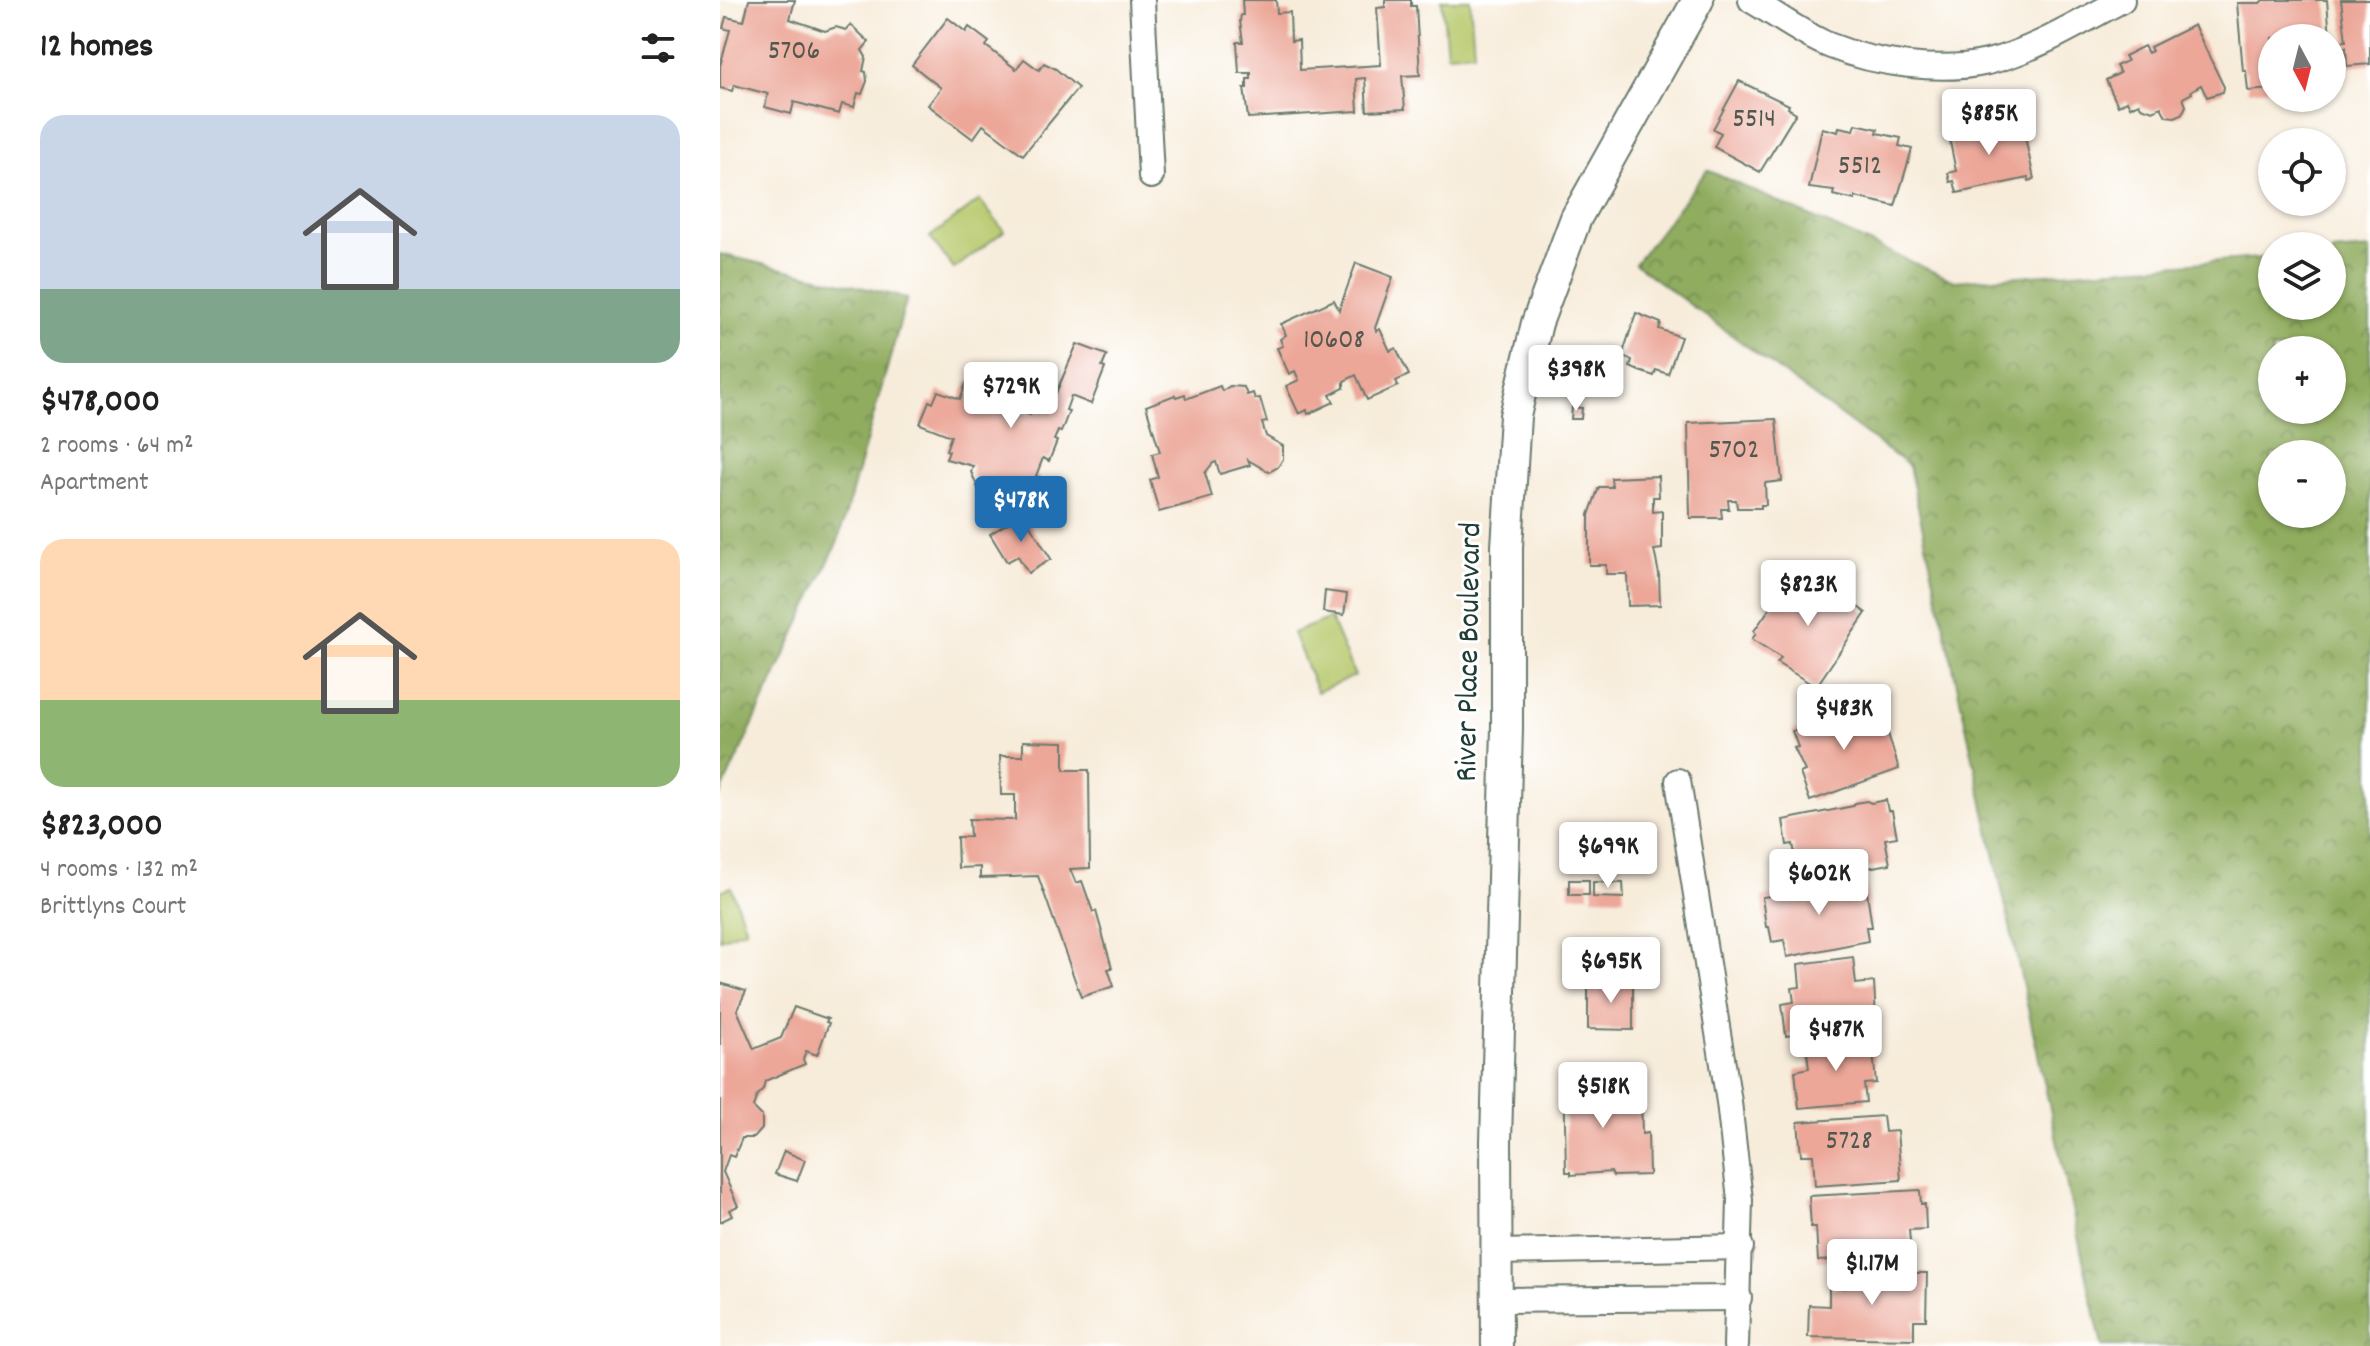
<!DOCTYPE html>
<html lang="en">
<head>
<meta charset="utf-8">
<style>
  :root { --surface:#fff; --page:#f2f2f2; --text:#222; --muted:#767676; --accent:#1f6fb2 }
  body { margin:0; font-family:Dekko,sans-serif; background:var(--page); color:var(--text); height:100vh; display:flex; flex-direction:column; font-size:30px; white-space:nowrap }
  * { box-sizing:border-box; margin:0 }
  p { font-size:26px; color:var(--muted) }
  .icon { flex:none; width:44px; height:44px; fill:none; stroke:currentColor; stroke-width:2; stroke-linecap:round; stroke-linejoin:round }
  .map { position:relative; flex:1; overflow:hidden }
  .details { display:flex; flex-direction:column; background:var(--surface); width:720px }
  .details>* { flex:none }
  .needle { width:52px; rotate:173deg }
  .tools { position:absolute; left:1538px; top:24px; display:grid; gap:16px }
  .tools a { display:grid; place-items:center; width:88px; height:88px; border-radius:50%; background:var(--surface); box-shadow:0 2px 6px #0004; font-size:40px }
  .price { position:absolute; translate:-50% -68px; padding:0 18px; border-radius:8px; background:#fff; color:#222; font-size:26px; line-height:52px; filter:drop-shadow(0 2px 4px #0008) }
  .price::after { content:''; position:absolute; left:50%; top:48px; width:24px; height:18px; margin-left:-12px; background:inherit; clip-path:polygon(0 0,100% 0,50% 100%) }
  .price.selected { background:var(--accent); color:#fff }
  ul { padding:0; list-style:none }
  li { display:grid; align-content:center; gap:16px; height:424px; padding:0 40px }
  li span { display:grid; place-items:center; height:248px; border-radius:24px; color:#555 }
  li>.icon { margin-inline-start:auto }
  span .icon { width:144px; height:144px; fill:#fffc; stroke-width:1 }
  li b { font-size:34px }
  h2 { display:flex; justify-content:space-between; align-items:center; height:96px; padding:0 40px; font-size:34px }
  main { display:flex; flex:1; min-height:0 }
  .map>svg:first-child { display:block }
  .forest { fill:url(#forest-crowns); stroke:#58744a; stroke-width:2; fill-rule:evenodd }
  .garden { fill:#b6c86b; stroke:#6a8250; stroke-width:2 }
  .building { fill:#eca799 }
  .lines { fill:none; stroke-linecap:round; stroke-linejoin:round }
  .minor-casing { stroke:#6b7a6e; stroke-width:28 }
  .tertiary-casing { stroke:#6b7a6e; stroke-width:34 }
  .minor { stroke:#fff; stroke-width:24 }
  .tertiary { stroke:#fff; stroke-width:30 }
  .labels { text-anchor:middle; dominant-baseline:central; stroke-width:6; stroke-linejoin:round; paint-order:stroke }
  .number-label { font-size:28px; fill:#52584d }
  .street-label { font-size:32px; fill:#1f3d34; stroke:#fff }
</style>
</head>
<body>
<main>
<section class="details">
<h2>12 homes<svg class="icon" aria-label="filters" viewBox="0 0 24 24"><path d="M4 7h16M4 17h16"/><circle cx="9" cy="7" r="2"/><circle cx="15" cy="17" r="2"/></svg></h2>
<ul>
<li><span style="background:linear-gradient(#c9d6e8 70%,#7fa58c 0)"><svg class="icon" aria-label="home" viewBox="0 0 24 24"><path d="M3 11l9-7 9 7M6 9v11h12V9"/></svg></span><div><b>$478,000</b><p>2 rooms · 64 m²</p><p>Apartment</p></div></li>
<li><span style="background:linear-gradient(#ffd9b3 65%,#8fb573 0)"><svg class="icon" aria-label="home" viewBox="0 0 24 24"><path d="M3 11l9-7 9 7M6 9v11h12V9"/></svg></span><div><b>$823,000</b><p>4 rooms · 132 m²</p><p>Brittlyns Court</p></div></li>
</ul>
</section>
<div class="map">
<svg width="1650" height="1346" viewBox="0 0 1650 1346">
  <defs>
    <pattern id="forest-crowns" width="20" height="18" patternUnits="userSpaceOnUse" patternTransform="scale(2)"><rect width="20" height="18" fill="#90ac5f"/><path d="M2 6a3 3 0 1 1 6 0M12 15a3 3 0 1 1 6 0" fill="none" stroke="#758d4f"/></pattern>
  </defs>
  <rect width="100%" height="100%" fill="#fff"/>
  <filter id="ink" filterUnits="userSpaceOnUse"><feTurbulence type="fractalNoise" baseFrequency=".0125" numOctaves="2"/><feDisplacementMap in="SourceGraphic" scale="16" xChannelSelector="R" yChannelSelector="G"/><feConvolveMatrix kernelMatrix="1 2 1 2 8 2 1 2 1" color-interpolation-filters="sRGB"/></filter>
  <filter id="wash" filterUnits="userSpaceOnUse"><feTurbulence type="fractalNoise" baseFrequency=".006" numOctaves="4" result="noise"/><feDisplacementMap in="SourceGraphic" scale="32" xChannelSelector="R" yChannelSelector="G"/><feGaussianBlur stdDeviation="1.8" result="paint"/><feColorMatrix in="noise" values="0 0 0 0 0 0 0 0 0 0 0 0 0 0 0 0 0 1.4 0 .05"/><feComposite in="paint" operator="in"/></filter>
  <g filter="url(#wash)">
    <rect width="100%" height="100%" fill="#f7ecda"/>
    <g class="forest">
      <path d="M987,170l247,111 318,-24v49h60v-54l38,-3v1097h-268l-193,-880 -274,-202zM1552,350h60v60h-60zM1552,454h60v60h-60z"/>
      <path d="M0,254l187,44 -69,243 -118,254z"/>
    </g>
    <g class="garden">
      <path d="M722,0h28l4,52 -27,2z"/>
      <path d="M260,200l24,31 -50,38 -24,-32z"/>
      <path d="M610,618l25,58 -38,16 -24,-59z"/>
      <path d="M11,887l15,42 -26,10v-48z"/>
    </g>
    <g id="blocks">
      <g class="building">
        <path d="M29,0h46l-5,19 35,12 11,-4 10,3 5,-5 18,17 -7,8 4,7 -3,14 3,1 1,9 -5,13 -4,-1 -4,14 -12,-3 -3,10 -45,-12 -3,12 -26,-7 3,-13 -34,-9 -2,6 -12,-3v-22l10,-36 -7,-2 3,-11 18,4z"/>
        <path d="M522,0h34l1,13 13,-1 1,29 8,-1 1,30 81,-5 -4,-57 8,-1v-7h26v6h5l4,69 -18,1 3,33 -38,2 -2,-33 -9,1 2,32 -110,7 -4,-30h3v-9h4v-6h-12l-2,-31h6l-3,-21 1,-6h2z"/>
        <path d="M1543,0h64l3,38h-58v51l-24,2 -2,-20h-3l-6,-68h23z"/>
        <path d="M1621,0h29v64l-23,2 -1,-19 -4,1 -1,-7h5z"/>
        <path d="M228,18l18,14 3,-5 20,15 -3,4 30,23 8,-10 15,11 5,-7 12,6 22,19 -55,67 -40,-30 -10,14 -45,-34 13,-17 -29,-23z"/>
        <path d="M1474,25l30,62 -1,5 -16,5 -6,-12 -10,6 1,2 -9,5 3,8 -4,8 -7,3 -9,-1 -5,-9 -8,4 -12,-4 -2,-4 -9,4 -3,-6 -9,5 -12,-26 14,-7 -4,-7 11,-5 -3,-5 20,-10 4,7 4,-2 -2,-4z"/>
        <path d="M1019,81l50,24 -1,3 8,5 -36,59 -46,-25 7,-14 -8,-4z"/>
        <path d="M1136,124l22,5 -1,4 24,5 -2,8 13,3 -17,57 -40,-9v3l-22,-5 1,-4 -25,-3 13,-60 16,4 1,-5 15,3z"/>
        <path d="M1266,124l1,5 16,-4 1,8 19,-5 11,51 -5,2 -1,-3 -71,15 -3,-12 -4,1 -2,-9 8,-2 -8,-39z"/>
        <path d="M636,263l37,14 -18,51 1,3 4,-2 10,22 6,-3 13,27 -13,6 2,5 -31,14 -11,-25 -12,6v7l-14,7 4,7 -26,12 -1,-4 -8,4 -13,-28 13,-6 -4,-9 -6,3 -12,-26 6,-2 -3,-7 6,-4 -5,-11 53,-24 5,10z"/>
        <path d="M916,313l25,10 -2,6 22,8 -13,37 -12,-4 -2,6 -15,-5 -9,-4 2,-7 -10,-4z"/>
        <path d="M357,344l30,11 -5,12 3,1 -14,36 -20,-8 -5,14 3,1 -8,21 -3,-1 -4,9 3,1 -8,20 -6,-3 -7,18 5,2 -14,35 -46,-18 -10,-23 2,-6 -27,-7 3,-8 -3,-1 5,-14 -31,-12 9,-23 4,2 5,-12 22,8 7,-18 26,9 -4,9 7,3 4,-9 22,8 -3,9 11,5 11,-27 15,5z"/>
        <path d="M500,386l2,5 8,-5 14,1 3,8 6,-2 2,6 5,-1 7,24 -5,1 4,13 17,10v13l-5,8 -9,5 -21,-12 2,5 -30,9 -4,-12 -3,1 -8,10 7,24 -53,15 -9,-32 8,-3 -6,-23 8,-2 -14,-46 29,-11 1,2 9,-3 1,5z"/>
        <path d="M852,407l10,1 -1,11h-10z"/>
        <path d="M1056,419l6,62 -17,2 1,22h-5v3h-24l-1,-8h-8l1,9h-8l1,9h-32l-2,-95z"/>
        <path d="M938,476l1,21h-6v15l9,-1v38l-8,1 5,24 1,31 -32,1 -1,-32h-21v-9h-17v-50l10,-28h13l-1,-9z"/>
        <path d="M303,514l28,45 -23,14 -10,-17 -11,6 -17,-28z"/>
        <path d="M1075,572l20,9v6l11,8 -3,4 2,2 10,-15 22,15 -3,3 12,9 -50,74 -39,-24 4,-5 -29,-19 4,-5 -2,-3z"/>
        <path d="M605,591l22,3 -3,21 -21,-3z"/>
        <path d="M1152,703l11,25 3,-1 13,42 -89,32 -10,-28 5,-2 -11,-23 4,-1 -6,-16z"/>
        <path d="M303,741l41,1v28h25l1,98 -20,1 6,14 6,-2 11,31 3,-1 16,57 -4,1 6,17 -33,11 -43,-121 -58,2v-11l-22,1 -1,-31h13l-1,-18 46,1v-25h-14l-1,-39h23z"/>
        <path d="M1166,800l2,11h4l5,26 -12,2 5,25 -90,16 -7,-36 -6,1 -4,-25 70,-14 2,-3 12,-2 4,2z"/>
        <path d="M1145,878l7,49h-6l2,14 -81,16 -3,-17 -12,2 -3,-15h-3l-4,-30 17,-2 -1,-4 61,-7z"/>
        <rect x="849" y="880" width="20" height="15"/>
        <path d="M873,882l30,1 1,15 -31,-1z"/>
        <path d="M1133,957l3,27 18,-2 2,38 -90,16 -4,-32 12,-2 -2,-14 8,-1 -2,-23z"/>
        <path d="M868,981h45v49l-45,-1z"/>
        <path d="M0,983l26,8 -9,19 17,39 27,-11 13,-31 34,12 -2,3 3,1 -12,32 -11,-4 -3,8 2,5 -40,17 -2,8 -6,6 -4,12 9,9v13l-8,9h-12l-8,19 -5,-2 -6,17 15,34 -9,4 3,6 -12,6z"/>
        <path d="M1135,1037v6l17,-1 4,41 -12,1 2,18 -67,6 -4,-37 14,-3 -3,-23 11,-2v-2z"/>
        <path d="M880,1072l1,21 23,-1v7h17l1,35 6,-1 1,42 -36,1 -2,-4 -40,3v-3h-5l-2,-99z"/>
        <path d="M1163,1116l2,16 12,-1 4,49 -86,6 -2,-31h-12l-3,-33z"/>
        <path d="M64,1151l21,9 -8,21 -22,-7z"/>
        <path d="M1200,1190l1,14h4l1,25 -17,1 2,25 -93,6 -2,-34h-5l-2,-31z"/>
        <path d="M1125,1272l82,1 -1,47h-12v19l-106,-2 1,-32 20,1v-18h16z"/>
      </g>
    </g>
  </g>
  <g filter="url(#ink)">
    <use href="#blocks" fill-opacity="0" stroke="#6b7a6e" stroke-width="2"/>
    <g class="lines">
      <defs>
        <g id="minor">
          <path d="M422,0l9,176"/>
          <path d="M1031,0c26,15 52,35 80,46 45,18 109,27 157,16 48,-12 92,-40 134,-62"/>
          <path d="M958,781l51,321 11,98 -4,146"/>
          <path d="M777,1252l244,-5"/>
          <path d="M776,1300l243,-2"/>
        </g>
        <path id="tertiary" d="M777,1346l-1,-204 11,-414v-181l8,-131 22,-93 39,-105 122,-218"/>
      </defs>
      <use href="#minor" class="minor-casing"/>
      <use href="#tertiary" class="tertiary-casing"/>
      <use href="#minor" class="minor"/>
      <use href="#tertiary" class="tertiary"/>
    </g>
  </g>
  <g class="labels">
    <g class="number-label">
      <text x="74" y="53">5706</text>
      <text x="1034" y="121">5514</text>
      <text x="1140" y="168">5512</text>
      <text x="614" y="342">10608</text>
      <text x="1014" y="452">5702</text>
      <text x="1129" y="1143">5728</text>
    </g>
    <g class="street-label">
      <text transform="translate(751 652) rotate(-89)">River Place Boulevard</text>
    </g>
  </g>
</svg>
<div class="tools">
<a><svg class="needle" viewBox="-14 -14 28 28"><path d="M0-13l5 13h-10z" fill="#e53935"/><path d="M0 13l5-13h-10z" fill="#767676"/></svg></a>
<a><svg class="icon" aria-label="locate" viewBox="0 0 24 24"><circle cx="12" cy="12" r="6"/><path d="M12 2v4M12 18v4M2 12h4M18 12h4"/></svg></a>
<a><svg class="icon" aria-label="layers" viewBox="0 0 24 24"><path d="M12 4l9 5-9 5-9-5zM3 14l9 5 9-5"/></svg></a>
<a>+</a>
<a>−</a>
</div>
<b class="price" style="left:1269px;top:157px">$885K</b>
<b class="price" style="left:856px;top:413px">$398K</b>
<b class="price" style="left:291px;top:430px">$729K</b>
<b class="price selected" style="left:301px;top:544px">$478K</b>
<b class="price" style="left:1088px;top:628px">$823K</b>
<b class="price" style="left:1124px;top:752px">$483K</b>
<b class="price" style="left:888px;top:890px">$699K</b>
<b class="price" style="left:1099px;top:917px">$602K</b>
<b class="price" style="left:891px;top:1005px">$695K</b>
<b class="price" style="left:1116px;top:1073px">$487K</b>
<b class="price" style="left:883px;top:1130px">$518K</b>
<b class="price" style="left:1152px;top:1307px">$1.17M</b>
</div>
</main>
</body>
</html>
